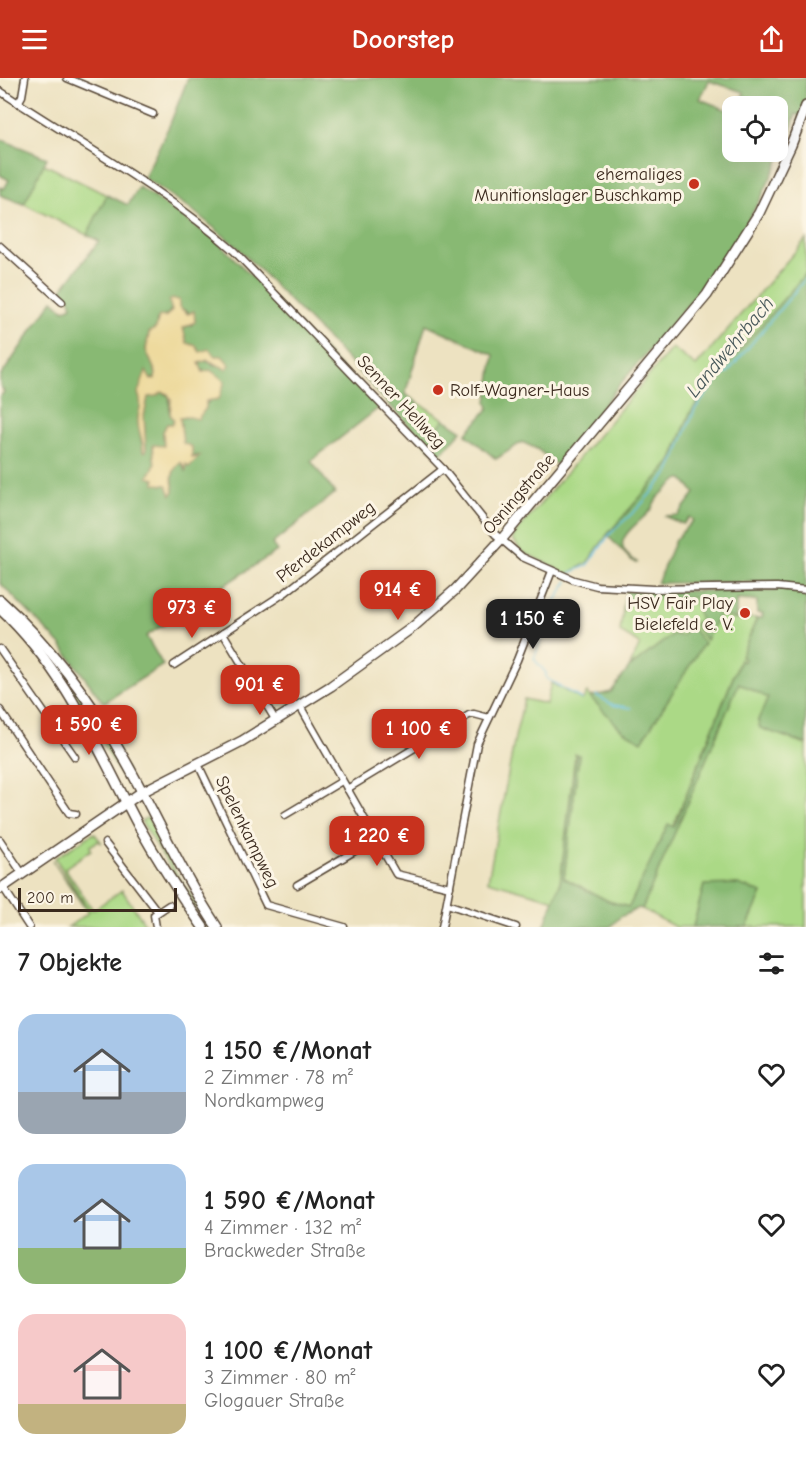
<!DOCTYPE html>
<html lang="de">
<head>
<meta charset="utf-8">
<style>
  :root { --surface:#fff; --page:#f6f6f6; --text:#222; --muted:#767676; --accent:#c8321e }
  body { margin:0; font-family:"Comic Neue",sans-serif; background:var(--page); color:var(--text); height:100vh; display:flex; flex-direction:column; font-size:22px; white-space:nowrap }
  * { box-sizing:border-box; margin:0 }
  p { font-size:20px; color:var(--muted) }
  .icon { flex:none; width:33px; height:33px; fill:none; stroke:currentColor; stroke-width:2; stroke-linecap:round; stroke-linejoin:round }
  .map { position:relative; height:849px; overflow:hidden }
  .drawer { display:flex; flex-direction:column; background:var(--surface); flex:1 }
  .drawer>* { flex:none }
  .controls { position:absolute; left:722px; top:18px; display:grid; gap:12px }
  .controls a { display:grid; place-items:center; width:66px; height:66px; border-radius:12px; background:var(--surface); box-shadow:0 6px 24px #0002; font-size:30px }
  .scale { position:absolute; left:18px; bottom:15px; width:159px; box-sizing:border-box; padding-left:6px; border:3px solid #3b2a1e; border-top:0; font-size:16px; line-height:21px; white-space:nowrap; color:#3b2a1e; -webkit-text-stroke:4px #fcf5e5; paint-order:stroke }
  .price { position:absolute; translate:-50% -51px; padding:0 14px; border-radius:12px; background:var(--accent); color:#fff; font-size:20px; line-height:39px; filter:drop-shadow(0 2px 3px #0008) }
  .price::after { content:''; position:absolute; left:50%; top:36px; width:18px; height:14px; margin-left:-9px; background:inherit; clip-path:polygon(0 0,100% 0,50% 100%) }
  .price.selected { background:#222; color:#fff }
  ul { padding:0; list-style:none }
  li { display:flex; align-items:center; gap:18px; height:150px; padding:0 18px }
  li span { display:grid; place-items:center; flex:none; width:168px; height:120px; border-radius:18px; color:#555 }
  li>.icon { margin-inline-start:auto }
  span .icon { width:72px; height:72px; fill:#fffc; stroke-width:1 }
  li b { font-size:26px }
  h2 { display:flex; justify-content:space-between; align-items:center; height:72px; padding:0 18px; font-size:26px }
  header { display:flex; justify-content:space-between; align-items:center; height:78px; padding:0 18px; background:var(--accent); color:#fff; font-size:27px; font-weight:700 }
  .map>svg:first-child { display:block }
  .green { fill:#abd986; stroke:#738252; stroke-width:1.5 }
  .forest { fill:#88b973; stroke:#627248; stroke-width:1.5; fill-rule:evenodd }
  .sand { fill:#eeda9e; stroke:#94825e; stroke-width:1.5 }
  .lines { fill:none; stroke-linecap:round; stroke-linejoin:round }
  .stream { stroke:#68c3e6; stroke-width:1.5 }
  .street-casing { stroke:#564636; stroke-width:9 }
  .secondary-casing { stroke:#564636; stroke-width:12 }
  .street { stroke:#fff; stroke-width:6 }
  .secondary { stroke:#fff; stroke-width:9 }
  .poi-dot { fill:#c8321e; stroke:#fcf5e5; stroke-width:2 }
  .labels { text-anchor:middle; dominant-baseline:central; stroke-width:6; stroke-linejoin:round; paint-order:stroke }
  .poi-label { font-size:18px; fill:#3b2a1e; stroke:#fcf5e5; text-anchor:end }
  .street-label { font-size:18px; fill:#3b2a1e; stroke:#fcf5e5 }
  .water-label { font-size:20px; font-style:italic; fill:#48585a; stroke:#fcf5e5 }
</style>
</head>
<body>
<header><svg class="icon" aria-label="menu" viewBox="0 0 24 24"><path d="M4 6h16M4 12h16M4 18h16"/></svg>Doorstep<svg class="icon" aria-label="share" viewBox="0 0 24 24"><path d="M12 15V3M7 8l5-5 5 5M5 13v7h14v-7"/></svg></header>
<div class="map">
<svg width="806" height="849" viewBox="0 0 806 849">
  <rect width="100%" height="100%" fill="#fcf5e5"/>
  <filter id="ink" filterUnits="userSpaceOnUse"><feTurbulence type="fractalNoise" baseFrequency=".0167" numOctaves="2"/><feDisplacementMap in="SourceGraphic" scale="12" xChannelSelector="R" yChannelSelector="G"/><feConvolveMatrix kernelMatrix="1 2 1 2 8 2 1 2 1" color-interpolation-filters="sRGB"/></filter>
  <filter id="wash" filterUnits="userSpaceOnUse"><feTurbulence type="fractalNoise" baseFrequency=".008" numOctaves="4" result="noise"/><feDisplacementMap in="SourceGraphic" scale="24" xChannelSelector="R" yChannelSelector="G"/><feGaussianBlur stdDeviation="1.35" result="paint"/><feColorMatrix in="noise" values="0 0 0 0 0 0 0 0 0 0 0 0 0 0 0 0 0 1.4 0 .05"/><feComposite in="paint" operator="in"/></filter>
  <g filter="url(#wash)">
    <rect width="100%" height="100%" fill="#ede2c1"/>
    <g class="green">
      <path d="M44,86l63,31 -20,40 -63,-31z"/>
      <path d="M806,161v34l-2,4 -82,92 -32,44 -19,49 -64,73 -20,28 -19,11 -47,-23 -8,-12 1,-4 158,-187 24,18z"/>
      <path d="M417,324l27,17 -8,11 -26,-17z"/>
      <path d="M694,519l6,22 17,1 2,-5 17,4 21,-1 -16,39 4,2 -2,3 -3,-2 -67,167 -4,-2 -40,82 -21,-6 -44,-23 15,-123 -4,-1 -15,130 -5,16 -67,-19 27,-144 9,-38 22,5 5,-21 31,17 5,-7 36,38 58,-95 -8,-2 -44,34 11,-24 -20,-12 4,-31z"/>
      <path d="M22,547l49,56 57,91 -7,4 -46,-82z"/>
      <path d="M739,604l30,16 -11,22 2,8 46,16v183h-59l15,-34 -58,-8 -11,42h-18l-33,-18z"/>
      <path d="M148,739l29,57 35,53h-5l-66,-106z"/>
      <path d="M94,755l8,10 -4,-2 -8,5 1,4 -26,18 28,42 29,-20 23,34 -5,3h-72l20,-14 -36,-53 38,52 -35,-54z"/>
    </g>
    <g class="forest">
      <path d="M188,0h618v41l-10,-5 -11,33 -23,49 -40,69 -106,124 -59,76 -20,-16 -15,-7 -26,17 -30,-25 23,-26 -2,-6 7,-47 -68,-31 -21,70 12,8 -7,11 26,17 8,-11 18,12 -24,26 -96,-103 -107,-109 -44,-36 -47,-31 26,-54zM709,3l35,11 -1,4 26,10h8v46h-45v-40l-32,-13z"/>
      <path d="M0,61l47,19 -23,46 -24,-9v-8l4,2 5,-9 -9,-5z"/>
      <path d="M139,109l78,54 163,166 -69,54 24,32 -63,51 5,7 -131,85 17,29 -58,37 -3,-1 -41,-56 -61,-62v-186l4,-5 -4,-7v-8l53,-77 11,10 8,-4 -3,-9 -11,-3 41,-53 -12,-6 20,-40 21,10zM173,229c7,0 19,6 22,12l-3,6 -9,3 4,15 13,9 5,-1 13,6 -2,9 -14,-7 -3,9 24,14 -4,12 -30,23 -9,1 3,25 9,9v6l6,-3 -12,9 -1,6 -4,-8c-10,7 -9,18 -7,29l-3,4 -4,-11 -5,1 -10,-7 3,-13 -2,-17 11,-2 -1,-14 4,-8h5l2,-5 -4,-5 -1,-18 -8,-4 -13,5 -4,19 2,35h-3l-5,-33 4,-13 -3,-9 5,-18 11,1 1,-6 -10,-23 3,-17 7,-5 1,-8 11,-6z"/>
      <path d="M806,195v471l-46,-16 -2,-8 10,-22 -29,-15 -97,226 -3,-1 -19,9 -10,10h-66l16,-43 16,-130 3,1 -15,123 44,23 21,6 39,-83 6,3 66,-167 3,2 2,-3 -4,-2 16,-39h5l1,-4 -6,-1v-12l-21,-1v19l-17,-4 -13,25 -12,-16 6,-5 -6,-22 -70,4 2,-10h149l1,-4 -9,-5 -110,1 18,-43 18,-20 -4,-3 -6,7 -19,-8 14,-1 17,-22 -12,-14h-4c-8,7 -19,14 -24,23 -3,4 -2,6 -5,9 -16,17 -46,32 -12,52l-7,-3 -24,-25 64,-73 19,-49 27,-37z"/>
      <path d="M691,549l13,16 -62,98 -19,-10 -33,-34 21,-5 18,-24 44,-34 8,2z"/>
      <path d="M738,806l24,9 -15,34h-54l11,-42z"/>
    </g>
    <path class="sand" d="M173,221l6,1v7l9,7 6,-3 1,11 -12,6 4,15 9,3 4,6 9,-3 6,7h7l8,9 -4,4 -18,-9 -9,3 4,9 7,-2 15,11 -6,18 -13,2v7l-8,11 -13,-3 -5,2 3,25 9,4v11l8,-2 -11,11 -3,-3v6l-5,-8c-10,8 -10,17 -7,29l-3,4 -4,-10 -12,-1v-5l-7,-2 7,-12 -2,-20 11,1 -1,-14 4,-8h5l2,-4 -4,-6 1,-14 -3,-6 -6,-2 -6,4 -8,1 -4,19 2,35 -3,1c1,-11 -5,-20 -5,-30 -1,-13 6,-14 0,-29l8,-22 5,9 4,-1 1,-6 -10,-23 3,-17 7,-5 3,-12 6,1 7,-6 -3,-10z"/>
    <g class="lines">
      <g class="stream">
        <path d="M570,495l18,-8 22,-31 29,-27 31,-36 25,-62 25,-32 8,-5 78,-94"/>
        <path d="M568,503l-27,43v15l-7,20 12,14v5l35,21"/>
        <path d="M596,617l17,10 18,3"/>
        <path d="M0,803l12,-8"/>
      </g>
    </g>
  </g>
  <g filter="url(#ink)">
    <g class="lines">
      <defs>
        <g id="street">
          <path d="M67,0l86,36"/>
          <path d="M0,13c78,52 164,98 234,160l209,218 52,65 27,23 52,23 23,6 56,3 124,-2 29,3"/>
          <path d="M18,25l4,-7 3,-18"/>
          <path d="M0,168l62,56"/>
          <path d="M223,555l53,88"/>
          <path d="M0,571l75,108"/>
          <path d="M174,587l112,-73 157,-123"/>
          <path d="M300,628l96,168 54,13"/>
          <path d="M0,632l69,103 7,1"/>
          <path d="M198,686l68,141 78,22"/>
          <path d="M347,711l122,-74 5,-1 15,4"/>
          <path d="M285,737l57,-34"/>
          <path d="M0,762l22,33"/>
          <path d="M105,765l53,69"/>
          <path d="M297,807l78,-46"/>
          <path d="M3,809l26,40"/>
          <path d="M447,826l69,23"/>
          <path d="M156,849l-2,-12 15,-10"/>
          <path d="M442,849l35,-183 40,-84 35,-89"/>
        </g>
        <g id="secondary">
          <path d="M0,522c52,47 92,101 126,162 31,55 56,112 91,165"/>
          <path d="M0,531c64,59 97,138 137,214 20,36 42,70 66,104"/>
          <path d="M0,811l142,-97 100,-51 89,-55 82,-59 42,-37 46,-50 206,-245 52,-82 32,-68 15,-39"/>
        </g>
      </defs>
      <use href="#street" class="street-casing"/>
      <use href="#secondary" class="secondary-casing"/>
      <use href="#street" class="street"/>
      <use href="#secondary" class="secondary"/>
    </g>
  </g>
  <g class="poi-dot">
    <circle cx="694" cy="106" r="6"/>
    <circle cx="438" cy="312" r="6"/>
    <circle cx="745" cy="535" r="6"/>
  </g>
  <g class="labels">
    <g class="poi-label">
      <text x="682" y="96">ehemaliges<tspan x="682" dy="21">Munitionslager Buschkamp</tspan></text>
      <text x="450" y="312" text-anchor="start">Rolf-Wagner-Haus</text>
      <text x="733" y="525">HSV Fair Play<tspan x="733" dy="21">Bielefeld e. V.</tspan></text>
    </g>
    <g class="street-label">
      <text transform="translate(401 324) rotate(47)">Senner Hellweg</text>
      <text transform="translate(519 416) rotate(-49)">Osningstraße</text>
      <text transform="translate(326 464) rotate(-38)">Pferdekampweg</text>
      <text transform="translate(247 754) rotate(64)">Spelenkampweg</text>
    </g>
    <g class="water-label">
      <text transform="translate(730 269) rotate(-50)">Landwehrbach</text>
    </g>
  </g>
</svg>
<div class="controls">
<a><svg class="icon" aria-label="locate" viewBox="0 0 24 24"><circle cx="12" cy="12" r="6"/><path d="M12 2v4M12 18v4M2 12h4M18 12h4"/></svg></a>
</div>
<div class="scale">200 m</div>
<b class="price" style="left:398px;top:543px">914 €</b>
<b class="price" style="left:192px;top:561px">973 €</b>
<b class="price selected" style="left:533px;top:572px">1 150 €</b>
<b class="price" style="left:260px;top:638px">901 €</b>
<b class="price" style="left:89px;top:678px">1 590 €</b>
<b class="price" style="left:419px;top:682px">1 100 €</b>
<b class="price" style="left:377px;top:789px">1 220 €</b>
</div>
<section class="drawer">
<h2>7 Objekte<svg class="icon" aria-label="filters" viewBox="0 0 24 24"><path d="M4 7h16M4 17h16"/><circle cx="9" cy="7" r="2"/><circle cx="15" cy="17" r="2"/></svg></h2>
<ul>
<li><span style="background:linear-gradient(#a9c7e8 65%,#9aa5b1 0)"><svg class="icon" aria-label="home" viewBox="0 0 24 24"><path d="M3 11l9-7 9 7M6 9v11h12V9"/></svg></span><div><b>1 150 €/Monat</b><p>2 Zimmer · 78 m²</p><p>Nordkampweg</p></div><svg class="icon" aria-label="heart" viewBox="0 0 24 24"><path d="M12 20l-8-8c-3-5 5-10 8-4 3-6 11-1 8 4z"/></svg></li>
<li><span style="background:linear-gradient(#a9c7e8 70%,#8fb573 0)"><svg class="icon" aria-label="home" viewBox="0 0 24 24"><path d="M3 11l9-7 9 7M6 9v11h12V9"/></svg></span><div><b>1 590 €/Monat</b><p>4 Zimmer · 132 m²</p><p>Brackweder Straße</p></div><svg class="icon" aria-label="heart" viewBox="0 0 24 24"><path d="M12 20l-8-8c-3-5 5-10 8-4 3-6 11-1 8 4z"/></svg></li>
<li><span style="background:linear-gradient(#f6c9c9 75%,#c2b280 0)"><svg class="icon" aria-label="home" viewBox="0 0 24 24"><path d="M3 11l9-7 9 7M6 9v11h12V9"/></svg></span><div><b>1 100 €/Monat</b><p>3 Zimmer · 80 m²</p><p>Glogauer Straße</p></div><svg class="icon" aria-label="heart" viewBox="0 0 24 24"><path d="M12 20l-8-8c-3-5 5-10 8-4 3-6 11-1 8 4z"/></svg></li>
</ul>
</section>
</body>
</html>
